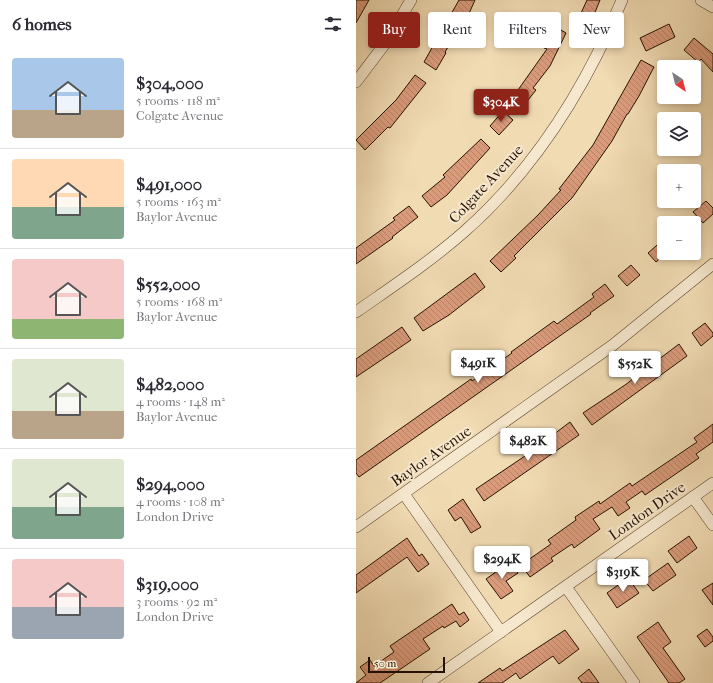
<!DOCTYPE html>
<html lang="en">
<head>
<meta charset="utf-8">
<style>
  :root { --surface:#fff; --page:#f2f2f3; --text:#2b2b33; --muted:#7c7c81; --line:#e1e1e2; --accent:#8f2418 }
  body { margin:0; font-family:"IM FELL French Canon",serif; background:var(--page); color:var(--text); height:100vh; display:flex; flex-direction:column; font-size:15px; white-space:nowrap }
  * { box-sizing:border-box; margin:0 }
  p { font-size:13px; color:var(--muted) }
  .icon { flex:none; width:22px; height:22px; fill:none; stroke:currentColor; stroke-width:2; stroke-linecap:round; stroke-linejoin:round }
  .map { position:relative; flex:1; overflow:hidden }
  .sheet { display:flex; flex-direction:column; background:var(--surface); width:356px }
  .sheet>* { flex:none }
  .banner { position:absolute; left:12px; top:12px; width:285px; height:36px; display:flex; gap:8px }
  .needle { width:26px; rotate:145deg }
  .buttons { position:absolute; left:301px; top:60px; display:grid; gap:8px }
  .buttons a { display:grid; place-items:center; width:44px; height:44px; border-radius:4px; background:var(--surface); box-shadow:0 2px 6px #0003; font-size:20px }
  .scale { position:absolute; left:12px; bottom:10px; width:77px; box-sizing:border-box; padding-left:4px; border:2px solid #261200; border-top:0; font-size:11px; line-height:14px; white-space:nowrap; color:#261200; -webkit-text-stroke:3px #f6e8ce; paint-order:stroke }
  .price { position:absolute; translate:-50% -34px; padding:0 9px; border-radius:4px; background:#fff; color:#222; font-size:13px; line-height:26px; filter:drop-shadow(0 1px 2px #0008) }
  .price::after { content:''; position:absolute; left:50%; top:24px; width:12px; height:9px; margin-left:-6px; background:inherit; clip-path:polygon(0 0,100% 0,50% 100%) }
  .price.on { background:var(--accent); color:#fff }
  ul { padding:0; list-style:none }
  li { display:flex; align-items:center; gap:12px; height:100px; padding:0 12px }
  li+li { border-top:1px solid var(--line) }
  li span { display:grid; place-items:center; flex:none; width:112px; height:80px; border-radius:4px; color:#555 }
  li>.icon { margin-inline-start:auto }
  span .icon { width:48px; height:48px; fill:#fffc; stroke-width:1 }
  li b { font-size:17px }
  h2 { display:flex; justify-content:space-between; align-items:center; height:48px; padding:0 12px; font-size:17px }
  .chip { padding:0 14px; border-radius:4px; background:var(--surface); box-shadow:0 2px 6px #0003; font-size:14px; line-height:36px }
  .chip.on { background:var(--accent); color:#fff }
  main { display:flex; flex:1; min-height:0 }
  .map>svg:first-child { display:block }
  .building { fill:url(#building-back-hatch); stroke:#261200 }
  .lines { fill:none; stroke-linecap:round; stroke-linejoin:round }
  .minor-casing { stroke:#59442d; stroke-width:12 }
  .minor { stroke:#f6e8ce; stroke-width:11 }
  .labels { text-anchor:middle; dominant-baseline:central; stroke-width:4; stroke-linejoin:round; paint-order:stroke }
  .street-label { font-size:15px; fill:#261200; stroke:#f6e8ce }
</style>
</head>
<body>
<main>
<section class="sheet">
<h2>6 homes<svg class="icon" aria-label="filters" viewBox="0 0 24 24"><path d="M4 7h16M4 17h16"/><circle cx="9" cy="7" r="2"/><circle cx="15" cy="17" r="2"/></svg></h2>
<ul>
<li><span style="background:linear-gradient(#a9c7e8 65%,#b9a48a 0)"><svg class="icon" aria-label="home" viewBox="0 0 24 24"><path d="M3 11l9-7 9 7M6 9v11h12V9"/></svg></span><div><b>$304,000</b><p>5 rooms · 118 m²</p><p>Colgate Avenue</p></div></li>
<li><span style="background:linear-gradient(#ffd9b3 60%,#7fa58c 0)"><svg class="icon" aria-label="home" viewBox="0 0 24 24"><path d="M3 11l9-7 9 7M6 9v11h12V9"/></svg></span><div><b>$491,000</b><p>5 rooms · 163 m²</p><p>Baylor Avenue</p></div></li>
<li><span style="background:linear-gradient(#f6c9c9 75%,#8fb573 0)"><svg class="icon" aria-label="home" viewBox="0 0 24 24"><path d="M3 11l9-7 9 7M6 9v11h12V9"/></svg></span><div><b>$552,000</b><p>5 rooms · 168 m²</p><p>Baylor Avenue</p></div></li>
<li><span style="background:linear-gradient(#dfe7d0 65%,#b9a48a 0)"><svg class="icon" aria-label="home" viewBox="0 0 24 24"><path d="M3 11l9-7 9 7M6 9v11h12V9"/></svg></span><div><b>$482,000</b><p>4 rooms · 148 m²</p><p>Baylor Avenue</p></div></li>
<li><span style="background:linear-gradient(#dfe7d0 60%,#7fa58c 0)"><svg class="icon" aria-label="home" viewBox="0 0 24 24"><path d="M3 11l9-7 9 7M6 9v11h12V9"/></svg></span><div><b>$294,000</b><p>4 rooms · 108 m²</p><p>London Drive</p></div></li>
<li><span style="background:linear-gradient(#f6c9c9 60%,#9aa5b1 0)"><svg class="icon" aria-label="home" viewBox="0 0 24 24"><path d="M3 11l9-7 9 7M6 9v11h12V9"/></svg></span><div><b>$319,000</b><p>3 rooms · 92 m²</p><p>London Drive</p></div></li>
</ul>
</section>
<div class="map">
<svg width="357" height="683" viewBox="0 0 357 683">
  <defs>
    <pattern id="building-back-hatch" width="6" height="6" patternUnits="userSpaceOnUse"><rect width="6" height="6" fill="#da9b7b"/><path d="M-1 5l2 2M0 0l6 6M5-1l2 2" fill="none" stroke="#bb8469"/></pattern>
  </defs>
  <rect width="100%" height="100%" fill="#f1dbb3"/>
  <filter id="stains"><feTurbulence type="fractalNoise" baseFrequency=".005" numOctaves="4"/><feColorMatrix values="0 0 0 0 .2 0 0 0 0 .09 0 0 0 0 .02 0 0 0 .5 -.17"/></filter>
  <radialGradient id="worn" r=".72"><stop offset=".6" stop-color="#630" stop-opacity="0"/><stop offset="1" stop-color="#630" stop-opacity=".3"/></radialGradient>
  <g class="building">
    <path d="M0,0h13l-13,23z"/>
    <path d="M103,0h16l-8,18h-1l-21,34 1,1 -10,17 -12,-8z"/>
    <path d="M231,0h13l-11,27 -12,-5z"/>
    <path d="M313,24l6,13 -29,14 -6,-13z"/>
    <path d="M200,27l10,6 -16,33 -17,22 3,2 -12,15 -11,-8 34,-48 -3,-1z"/>
    <path d="M338,38l19,16v18l-12,-13 -3,3 -14,-12z"/>
    <path d="M285,60l13,7 -15,29 -11,18h-1l-15,27 -40,57 -58,58 2,2 -15,14 -11,-11 48,-46 23,-25 -2,-1 34,-44z"/>
    <path d="M59,75l11,8 -36,45 -2,-1 -23,23 -9,-10 40,-40z"/>
    <path d="M147,111l10,9 -14,15 -9,-9z"/>
    <path d="M125,139l9,9 -43,47 -16,12 -9,-11 23,-19 -2,-2z"/>
    <path d="M350,201l7,7v6l-10,9 -10,-11z"/>
    <path d="M53,206l9,11 -26,20 1,1 -37,26v-16l39,-28 -2,-2z"/>
    <path d="M308,239v16l-8,7 -8,-9z"/>
    <path d="M275,265l9,10 -13,11 -9,-10z"/>
    <path d="M119,273l10,14 -36,28 -26,16 -9,-13z"/>
    <path d="M249,284l9,12 -24,17 1,1 -232,163 -3,-4v-13l115,-81 1,2 40,-28 -1,-1 43,-31 3,3 37,-27 -2,-3z"/>
    <path d="M349,323l8,10v3l-12,10 -9,-13z"/>
    <path d="M46,327l9,13 -55,37v-18z"/>
    <path d="M323,344l8,12 -95,69 -9,-12 42,-28z"/>
    <path d="M214,422l9,13 -95,66 -8,-12 49,-33z"/>
    <path d="M357,424v18l-17,12 3,4 -54,37 -3,-4 -16,11 4,6 -12,8 -6,-9 -19,12 7,10 -26,19 -2,-4 -21,14 2,3 -23,16 -9,-12 30,-21 -3,-4 28,-20 -1,-3 24,-16 1,3 30,-21 2,3 65,-44 -3,-4z"/>
    <path d="M107,499l18,28 -10,6 -10,-16 -6,4 -7,-11z"/>
    <path d="M333,536l8,12 -20,15 -9,-12z"/>
    <path d="M51,538l12,18 3,-2 7,10 -11,8 -11,-15 -51,36v-18z"/>
    <path d="M154,562l8,11 -12,8 7,10 -12,8 -15,-20z"/>
    <path d="M312,563l8,12 -23,16 -9,-11z"/>
    <path d="M272,578l11,15 -22,15 -10,-15z"/>
    <path d="M357,583v22l-11,-15z"/>
    <path d="M96,604l7,11 5,-3 5,8 -9,7 -4,-6 -12,7 -1,-2 -20,13 7,10 -50,34h-24l10,-8 -6,-8 10,-7 4,6 20,-14 -4,-6z"/>
    <path d="M302,622l13,20 -8,6 22,31 -6,4h-10l-32,-46z"/>
    <path d="M351,629l6,8v4l-8,6 -8,-11z"/>
    <path d="M209,630l14,19 -20,15 -6,-8 -33,23 -4,-6 -14,10h-24l22,-15 2,3z"/>
    <path d="M233,669l10,14h-17l-4,-5z"/>
  </g>
  <g class="lines">
    <defs>
      <g id="minor">
        <path d="M345,0l12,7"/>
        <path d="M0,82l31,-41 24,-41"/>
        <path d="M0,312c37,-26 75,-51 109,-81 71,-63 121,-144 157,-231"/>
        <path d="M48,494l97,138"/>
        <path d="M337,497l20,28"/>
        <path d="M0,527l257,-182 100,-81"/>
        <path d="M210,587l68,96"/>
        <path d="M72,683l285,-200"/>
      </g>
    </defs>
    <use href="#minor" class="minor-casing"/>
    <use href="#minor" class="minor"/>
  </g>
  <g class="labels">
    <g class="street-label">
      <text transform="translate(130 184) rotate(-47)">Colgate Avenue</text>
      <text transform="translate(75 456) rotate(-35)">Baylor Avenue</text>
      <text transform="translate(291 511) rotate(-35)">London Drive</text>
    </g>
  </g>
  <rect width="100%" height="100%" filter="url(#stains)"/>
  <rect width="100%" height="100%" fill="url(#worn)"/>
</svg>
<div class="buttons">
<a><svg class="needle" viewBox="-14 -14 28 28"><path d="M0-13l5 13h-10z" fill="#e53935"/><path d="M0 13l5-13h-10z" fill="#7c7c81"/></svg></a>
<a><svg class="icon" aria-label="layers" viewBox="0 0 24 24"><path d="M12 4l9 5-9 5-9-5zM3 14l9 5 9-5"/></svg></a>
<a>+</a>
<a>−</a>
</div>
<div class="scale">50 m</div>
<b class="price on" style="left:145px;top:123px">$304K</b>
<b class="price" style="left:122px;top:384px">$491K</b>
<b class="price" style="left:279px;top:385px">$552K</b>
<b class="price" style="left:172px;top:462px">$482K</b>
<b class="price" style="left:146px;top:580px">$294K</b>
<b class="price" style="left:267px;top:593px">$319K</b>
<div class="banner">
<a class="chip on">Buy</a>
<a class="chip">Rent</a>
<a class="chip">Filters</a>
<a class="chip">New</a>
</div>
</div>
</main>
</body>
</html>
